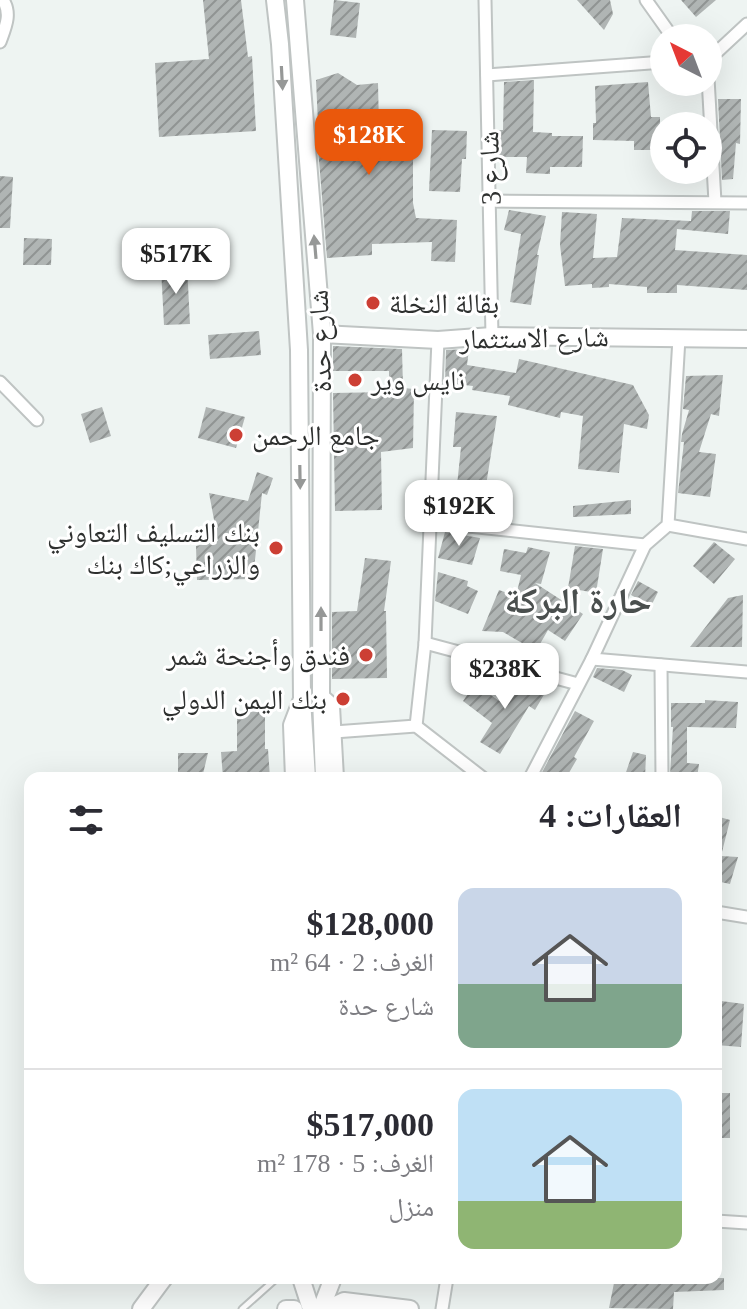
<!DOCTYPE html>
<html lang="ar">
<head>
<meta charset="utf-8">
<style>
  :root { --surface:#fff; --page:#f2f2f3; --text:#2b2b33; --muted:#7c7c81; --line:#e1e1e2; --accent:#ea580c }
  body { margin:0; font-family:"Times New Roman","Noto Naskh Arabic",serif; background:var(--page); color:var(--text); direction:rtl; height:100vh; display:flex; flex-direction:column; font-size:30px; white-space:nowrap }
  * { box-sizing:border-box; margin:0 }
  p { font-size:26px; color:var(--muted) }
  .icon { flex:none; width:44px; height:44px; fill:none; stroke:currentColor; stroke-width:2; stroke-linecap:round; stroke-linejoin:round }
  .map { position:relative; flex:1; overflow:hidden; direction:ltr }
  .sheet { position:absolute; left:24px; top:772px; width:698px; height:512px; display:flex; flex-direction:column; background:var(--surface); border-radius:16px; box-shadow:0 8px 32px #0002; direction:rtl }
  .sheet>* { flex:none }
  .needle { width:52px; rotate:318deg }
  .controls { position:absolute; left:650px; top:24px; display:grid; gap:16px }
  .controls a { display:grid; place-items:center; width:72px; height:72px; border-radius:50%; background:var(--surface); box-shadow:0 8px 32px #0002; font-size:40px }
  .price { position:absolute; translate:-50% -68px; padding:0 18px; border-radius:16px; background:#fff; color:#222; font-size:26px; line-height:52px; filter:drop-shadow(0 2px 4px #0008) }
  .price::after { content:''; position:absolute; left:50%; top:48px; width:24px; height:18px; margin-left:-12px; background:inherit; clip-path:polygon(0 0,100% 0,50% 100%) }
  .price.selected { background:var(--accent); color:#fff }
  ul { padding:0; list-style:none }
  li { display:flex; align-items:center; gap:24px; height:200px; padding:0 40px }
  li+li { border-top:2px solid var(--line) }
  li span { display:grid; place-items:center; flex:none; width:224px; height:160px; border-radius:16px; color:#555 }
  li>.icon { margin-inline-start:auto }
  span .icon { width:96px; height:96px; fill:#fffc; stroke-width:1 }
  li b { font-size:34px }
  h2 { display:flex; justify-content:space-between; align-items:center; height:96px; padding:0 40px; font-size:34px }
  .map>svg:first-child { display:block }
  .building { fill:url(#building-hatch) }
  .lines { fill:none; stroke-linecap:round; stroke-linejoin:round }
  .lane-casing { stroke:#bfc4c3; stroke-width:9 }
  .street-casing { stroke:#bfc4c3; stroke-width:15 }
  .secondary-casing { stroke:#bfc4c3; stroke-width:20 }
  .primary-casing { stroke:#bfc4c3; stroke-width:20 }
  .lane { stroke:#fff; stroke-width:5 }
  .street { stroke:#fff; stroke-width:11 }
  .secondary { stroke:#fff; stroke-width:16 }
  .primary { stroke:#fff; stroke-width:16 }
  .oneway { fill:#969897 }
  .poi-dot { fill:#cc3f34; stroke:#fff; stroke-width:3 }
  .labels { text-anchor:middle; dominant-baseline:central; stroke-width:6; stroke-linejoin:round; paint-order:stroke }
  .street-label { font-size:28px; fill:#2e302f; stroke:#fff }
  .poi-label { font-size:28px; fill:#2e302f; stroke:#fff; text-anchor:start }
  .district-label { font-size:36px; font-weight:bold; fill:#4a4f4e; stroke:#fff }
</style>
</head>
<body>
<div class="map">
<svg width="747" height="1309" viewBox="0 0 747 1309">
  <defs>
    <pattern id="building-hatch" width="6" height="6" patternUnits="userSpaceOnUse" patternTransform="scale(2)"><rect width="6" height="6" fill="#b0b5b4"/><path d="M-1 1l2-2M0 6l6-6M5 7l2-2" fill="none" stroke="#909493"/></pattern>
  </defs>
  <rect width="100%" height="100%" fill="#eef4f2"/>
  <g class="building">
    <path d="M203,0h38l7,57 4,-1 4,75 -97,6 -4,-74 54,-4z"/>
    <path d="M334,0l26,3 -4,35 -26,-3z"/>
    <path d="M577,0h33l3,14 -9,16z"/>
    <path d="M681,0h35l-20,17z"/>
    <path d="M338,73l19,12 21,-2 1,44h34v76l3,15 41,2 -2,42 -24,-1 1,-19 -60,2v11l-45,3 -11,-134h2l-2,-44z"/>
    <path d="M534,80l-1,52 19,1v3h31l-1,31h-32v7l-24,-1 1,-16h-30l-1,-27h7l1,-48z"/>
    <path d="M648,82l3,35h9v33h-26v-9l-41,-1v-17h3l-1,-37z"/>
    <path d="M718,99h23l-1,45 -4,-1 -3,36 -11,1z"/>
    <path d="M432,130l35,1 -1,28h-4l-2,33 -31,-1z"/>
    <path d="M0,176l13,1 -3,51h-10z"/>
    <path d="M509,210l37,6 -9,39h2l-8,50 -21,-3 11,-68 -17,-4z"/>
    <path d="M692,211h38l-2,23 -51,-5 -2,21 72,5v35l-70,-5v8h-30v-6l-38,-3v3l-17,1v-4l-27,2 -5,-41 2,-33 35,2 -4,44 24,-1 5,-39 69,3z"/>
    <path d="M24,238l28,1 -1,26h-28z"/>
    <path d="M187,266l3,58 -26,1 -3,-57z"/>
    <path d="M259,331l2,24 -51,4 -2,-24z"/>
    <path d="M333,346l69,3 1,39 11,1 -1,59 -32,4 1,58 -47,1 -2,-118 56,-1v-21h-56z"/>
    <path d="M469,349l-2,16 49,8 3,-14 114,26 16,30 -2,14 -23,-5 -5,49 -41,-4 5,-53 -22,-4 -1,6 -52,-13 2,-9 -38,-6 1,-4 -28,-3 1,-33z"/>
    <path d="M723,375l-4,41 -8,-2 -12,38 17,2 -6,43 -32,-4 6,-51h-3l1,-8 7,-24 -6,-1 3,-33z"/>
    <path d="M102,407l9,29 -21,7 -9,-29z"/>
    <path d="M206,407l39,10 -9,31 -38,-10z"/>
    <path d="M456,412l41,4 -13,82 -28,-3 5,-48h-8z"/>
    <path d="M257,472l16,6 -6,17 -5,-2 -9,86 -56,1 -1,-34 22,-5 -9,-48 39,8z"/>
    <path d="M631,500v14l-58,3v-11z"/>
    <path d="M445,532l35,6 -8,27 -34,-7z"/>
    <path d="M714,542l21,17 -21,25 -21,-18z"/>
    <path d="M575,546l28,3 -7,44 -28,-5z"/>
    <path d="M528,547l22,5 -9,32 -6,-1 48,31 -18,27 -17,-11 -12,21 -33,-19 -21,-1 17,-41 17,6 5,-21 -21,-4 4,-22 22,4z"/>
    <path d="M365,558l26,3 -7,50h2l1,67 -55,1v-67l25,-1z"/>
    <path d="M438,572l30,9 -1,5 11,5 -10,23 -33,-13z"/>
    <path d="M638,581l20,11 -7,14 -20,-11z"/>
    <path d="M743,595l-1,52h-52l38,-49z"/>
    <path d="M597,668l25,2 10,5 -8,17 -31,-15z"/>
    <path d="M521,678l28,8 -14,24 -6,-4 -29,48 -20,-12 12,-19 -29,-22 12,-17 30,21z"/>
    <path d="M705,700l33,2 -2,26 -49,-1v36l12,1 -2,14 -27,-3 3,-48h-2v-24h34z"/>
    <path d="M237,711h28v38h3l2,29h-47l-2,-26 16,-1z"/>
    <path d="M575,711l19,10 -20,36 3,2 -11,19h-23l-3,-2z"/>
    <path d="M633,752l13,3 -1,23h-21z"/>
    <path d="M178,753h30l-6,25h-24z"/>
    <path d="M716,816l14,4 -9,36 17,1 -8,27 -14,-3z"/>
    <path d="M721,1001l23,3 -3,43 -25,-2v-33l3,-1z"/>
    <rect x="716" y="1093" width="14" height="45"/>
    <path d="M615,1278h109v12l-50,2 -1,17 -64,-1z"/>
  </g>
  <g class="lines">
    <defs>
      <path id="lane" d="M242,1309l35,-31"/>
      <g id="street">
        <path d="M485,0l7,336"/>
        <path d="M646,0l27,38"/>
        <path d="M0,42c5,-14 12,-28 3,-42"/>
        <path d="M708,56l10,-5 29,-27"/>
        <path d="M487,75l177,-13"/>
        <path d="M708,78l7,124"/>
        <path d="M491,201l256,2"/>
        <path d="M0,382l37,38"/>
        <path d="M431,522l214,23"/>
        <path d="M668,525l79,14"/>
        <path d="M425,643l153,41"/>
        <path d="M592,659l155,13"/>
        <path d="M661,665l1,113"/>
        <path d="M416,726l9,-83 13,-303"/>
        <path d="M334,732l82,-6 67,52"/>
        <path d="M530,778l62,-119 53,-114 23,-20 11,-187"/>
        <path d="M716,912l31,5"/>
        <path d="M716,1221l31,2"/>
        <path d="M442,1309l5,-31"/>
      </g>
      <g id="secondary">
        <path d="M322,334l116,6 54,-4 255,3"/>
        <path d="M321,697l10,9 4,72"/>
        <path d="M294,778l-2,-53 10,-26"/>
        <path d="M301,1278l10,31"/>
        <path d="M141,1309l23,-31"/>
        <path d="M286,1309h8"/>
        <path d="M321,1309l12,-31"/>
        <path d="M327,1309l17,-8 66,8"/>
      </g>
      <g id="primary">
        <path d="M275,0l5,44 19,306 3,349 5,79"/>
        <path d="M295,0l27,334 -1,363 3,81"/>
      </g>
    </defs>
    <use href="#lane" class="lane-casing"/>
    <use href="#street" class="street-casing"/>
    <use href="#secondary" class="secondary-casing"/>
    <use href="#primary" class="primary-casing"/>
    <use href="#lane" class="lane"/>
    <use href="#street" class="street"/>
    <use href="#secondary" class="secondary"/>
    <use href="#primary" class="primary"/>
  </g>
  <defs><path id="oneway-solid" d="M-6-.8H1V-3.2L6.5 0L1 3.2V.8H-6Z" transform="scale(2)"/></defs>
  <g class="oneway">
    <use href="#oneway-solid" transform="translate(282 78) rotate(87)"/>
    <use href="#oneway-solid" transform="translate(315 247) rotate(-95)"/>
    <use href="#oneway-solid" transform="translate(300 477) rotate(89)"/>
    <use href="#oneway-solid" transform="translate(321 619) rotate(-90)"/>
  </g>
  <g class="poi-dot">
    <circle cx="373" cy="303" r="8"/>
    <circle cx="355" cy="380" r="8"/>
    <circle cx="236" cy="435" r="8"/>
    <circle cx="276" cy="548" r="8"/>
    <circle cx="366" cy="655" r="8"/>
    <circle cx="343" cy="699" r="8"/>
  </g>
  <g class="labels">
    <g class="street-label">
      <text transform="translate(490 168) rotate(-92)">شارع 3</text>
      <text transform="translate(534 338) rotate(-1)">شارع الاستثمار</text>
      <text transform="translate(320 341) rotate(-92)">شارع حدة</text>
    </g>
    <g class="poi-label">
      <text x="389" y="303">بقالة النخلة</text>
      <text x="371" y="380">نايس وير</text>
      <text x="252" y="435">جامع الرحمن</text>
      <text x="260" y="532" text-anchor="end">بنك التسليف التعاوني<tspan x="260" dy="32">والزراعي;كاك بنك</tspan></text>
      <text x="350" y="655" text-anchor="end">فندق وأجنحة شمر</text>
      <text x="327" y="699" text-anchor="end">بنك اليمن الدولي</text>
    </g>
    <g class="district-label">
      <text x="578" y="601">حارة البركة</text>
    </g>
  </g>
</svg>
<div class="controls">
<a><svg class="needle" viewBox="-14 -14 28 28"><path d="M0-13l5 13h-10z" fill="#e53935"/><path d="M0 13l5-13h-10z" fill="#7c7c81"/></svg></a>
<a><svg class="icon" aria-label="locate" viewBox="0 0 24 24"><circle cx="12" cy="12" r="6"/><path d="M12 2v4M12 18v4M2 12h4M18 12h4"/></svg></a>
</div>
<b class="price selected" style="left:369px;top:177px">$128K</b>
<b class="price" style="left:176px;top:296px">$517K</b>
<b class="price" style="left:459px;top:548px">$192K</b>
<b class="price" style="left:505px;top:711px">$238K</b>
<section class="sheet">
<h2>العقارات: 4<svg class="icon" aria-label="filters" viewBox="0 0 24 24"><path d="M4 7h16M4 17h16"/><circle cx="9" cy="7" r="2"/><circle cx="15" cy="17" r="2"/></svg></h2>
<ul>
<li><span style="background:linear-gradient(#c9d6e8 60%,#7fa58c 0)"><svg class="icon" aria-label="home" viewBox="0 0 24 24"><path d="M3 11l9-7 9 7M6 9v11h12V9"/></svg></span><div><b>$128,000</b><p>الغرف: 2 · 64 m²</p><p>شارع حدة</p></div></li>
<li><span style="background:linear-gradient(#bfe0f5 70%,#8fb573 0)"><svg class="icon" aria-label="home" viewBox="0 0 24 24"><path d="M3 11l9-7 9 7M6 9v11h12V9"/></svg></span><div><b>$517,000</b><p>الغرف: 5 · 178 m²</p><p>منزل</p></div></li>
</ul>
</section>
</div>
</body>
</html>
